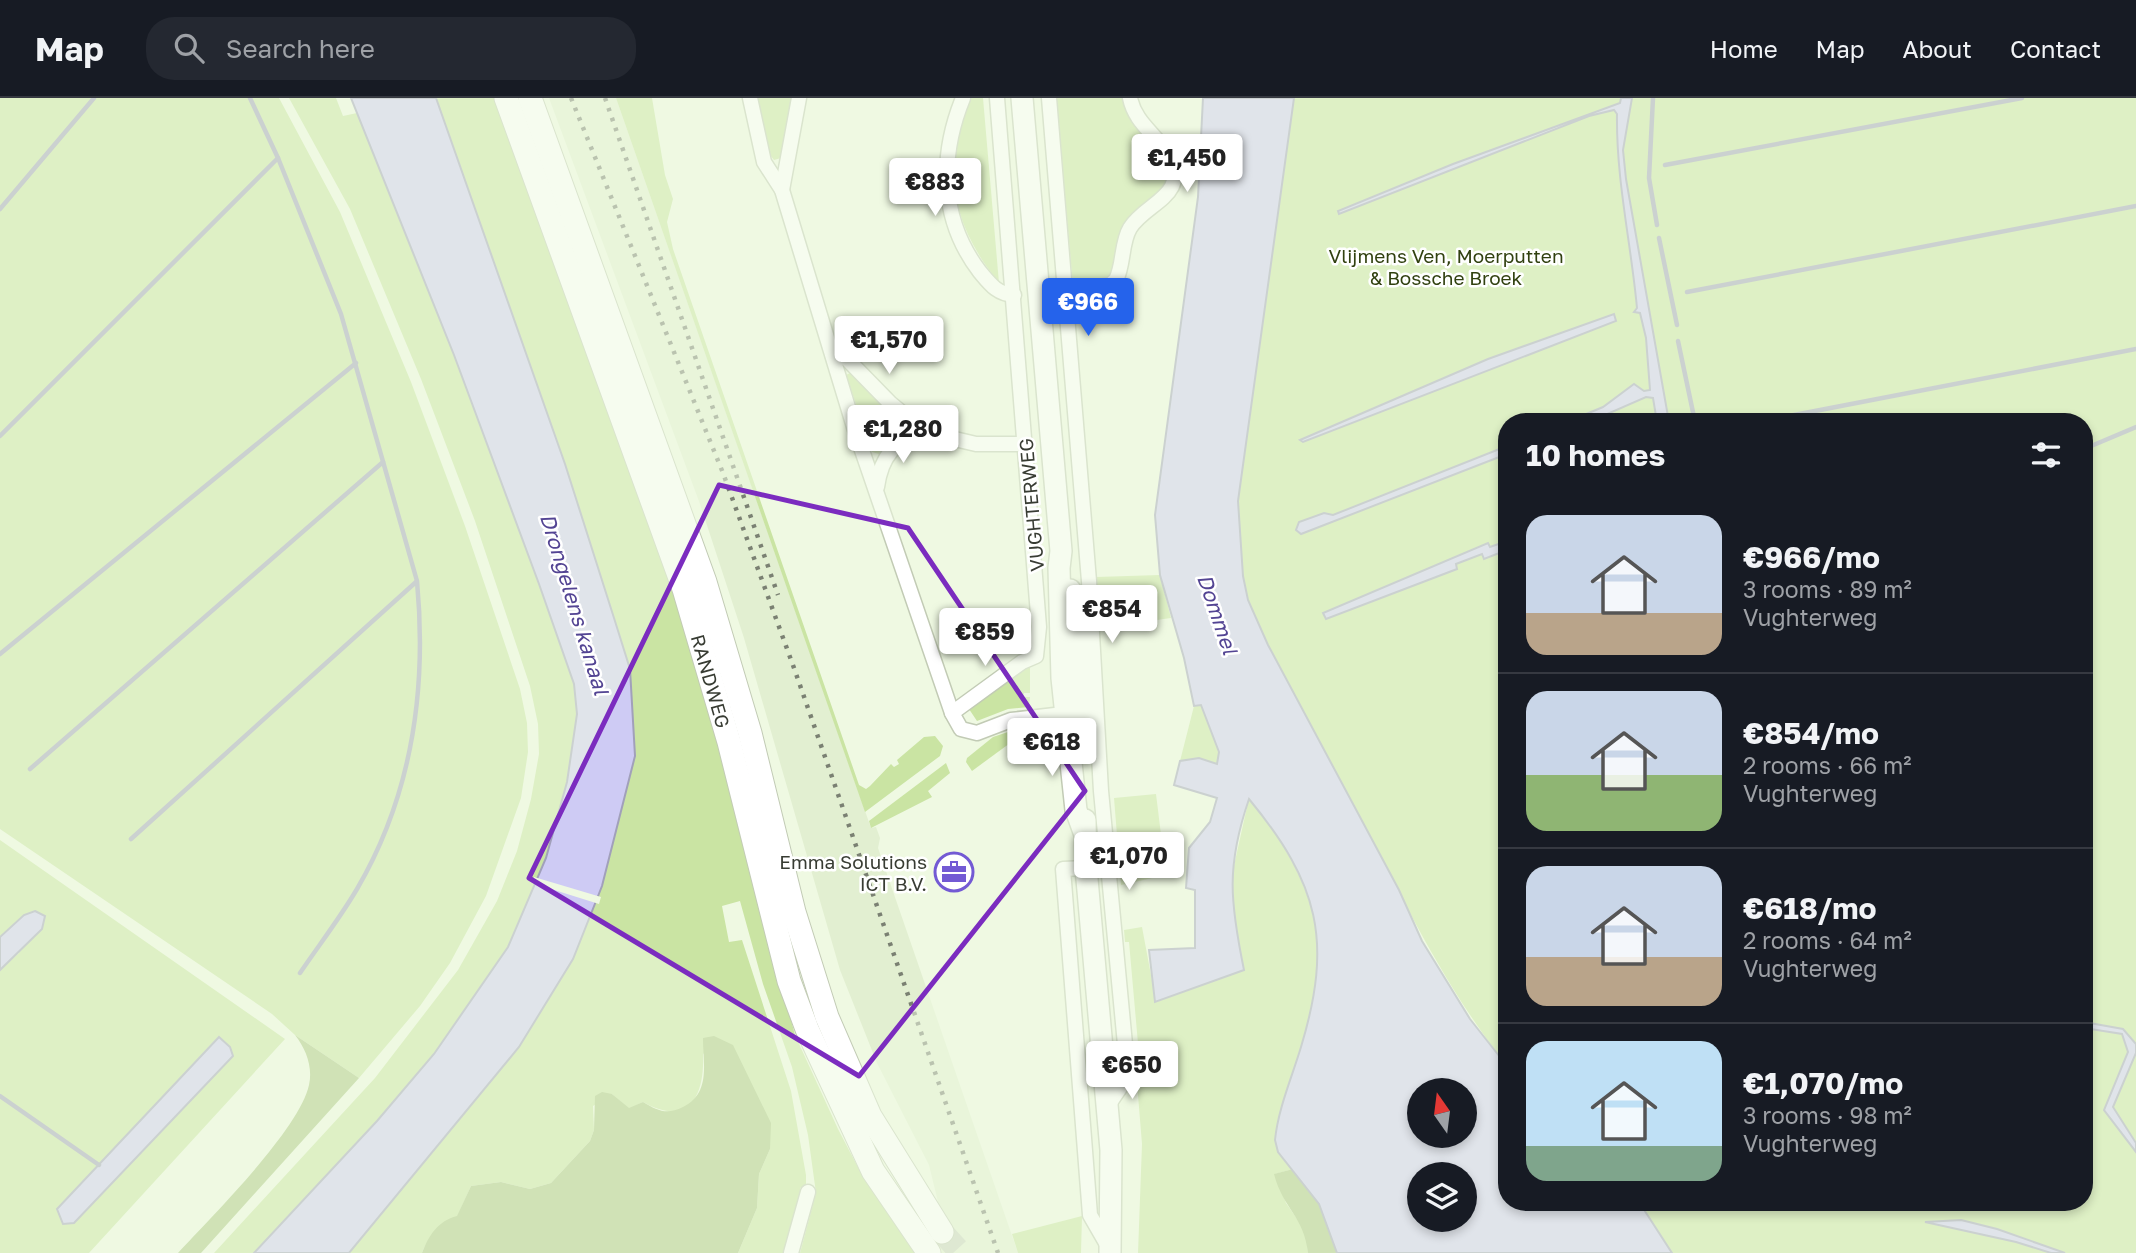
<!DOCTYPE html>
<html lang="en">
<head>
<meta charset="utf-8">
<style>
  :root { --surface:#171b24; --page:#242831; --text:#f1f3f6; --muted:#9ea1a6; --line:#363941; --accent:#2563eb }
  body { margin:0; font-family:"Golos Text",sans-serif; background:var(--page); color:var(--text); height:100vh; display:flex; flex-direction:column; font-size:26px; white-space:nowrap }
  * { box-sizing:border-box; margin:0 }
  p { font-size:23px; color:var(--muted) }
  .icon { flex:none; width:38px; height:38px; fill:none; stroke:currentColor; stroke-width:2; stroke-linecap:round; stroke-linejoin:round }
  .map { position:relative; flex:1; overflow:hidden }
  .side { position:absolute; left:1498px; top:315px; width:595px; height:798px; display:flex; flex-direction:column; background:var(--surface); border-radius:28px; box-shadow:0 4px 10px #0003 }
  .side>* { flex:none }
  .needle { width:46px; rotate:346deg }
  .tools { position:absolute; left:1407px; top:980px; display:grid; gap:14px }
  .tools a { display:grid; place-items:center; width:70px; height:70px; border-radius:50%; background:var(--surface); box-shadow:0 4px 10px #0003; font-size:35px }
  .price { position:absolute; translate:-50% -60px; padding:0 16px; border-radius:7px; background:#fff; color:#222; font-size:23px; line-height:46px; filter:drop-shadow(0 2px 4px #0008) }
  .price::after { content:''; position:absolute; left:50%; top:42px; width:21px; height:16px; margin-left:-10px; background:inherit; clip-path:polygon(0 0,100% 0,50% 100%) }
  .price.current { background:var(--accent); color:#fff }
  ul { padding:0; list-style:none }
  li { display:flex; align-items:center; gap:21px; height:175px; padding:0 28px }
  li+li { border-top:2px solid var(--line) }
  li span { display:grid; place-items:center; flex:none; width:196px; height:140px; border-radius:21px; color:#555 }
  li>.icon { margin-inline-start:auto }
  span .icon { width:84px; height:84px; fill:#fffc; stroke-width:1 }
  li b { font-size:30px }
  h2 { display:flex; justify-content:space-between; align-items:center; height:84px; padding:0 28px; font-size:30px }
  header { display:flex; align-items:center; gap:42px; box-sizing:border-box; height:98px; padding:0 35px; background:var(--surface); border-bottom:2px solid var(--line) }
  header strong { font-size:33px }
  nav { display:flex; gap:38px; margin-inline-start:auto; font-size:24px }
  .search { width:490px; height:63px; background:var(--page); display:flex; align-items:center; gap:18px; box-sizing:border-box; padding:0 24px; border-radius:28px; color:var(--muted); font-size:26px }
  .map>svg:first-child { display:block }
  .built { fill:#e2efd1 }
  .green { fill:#cae4a3; fill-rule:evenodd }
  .forest { fill:#aac581 }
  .water { fill:#cecbf4; stroke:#a1a0ba; stroke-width:2; fill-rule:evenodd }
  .pier { fill:#eff9e2 }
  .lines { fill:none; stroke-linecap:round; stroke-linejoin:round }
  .stream { stroke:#a1a0ba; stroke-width:4.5 }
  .primary-tunnel { stroke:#cad3bf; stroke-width:23; stroke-dasharray:23 11; stroke-linecap:butt }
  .street-casing { stroke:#c2cbb5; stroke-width:17 }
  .secondary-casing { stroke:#c2cbb5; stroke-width:24 }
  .primary-casing { stroke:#c2cbb5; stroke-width:25 }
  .street { stroke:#fff; stroke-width:14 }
  .secondary { stroke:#fff; stroke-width:21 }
  .primary { stroke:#fff; stroke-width:23 }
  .rail { stroke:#7a8072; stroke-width:4.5; stroke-dasharray:3.5 7; stroke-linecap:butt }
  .marked { fill:none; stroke:#7b2cbf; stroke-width:5; stroke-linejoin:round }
  .labels { text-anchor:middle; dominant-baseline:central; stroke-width:5; stroke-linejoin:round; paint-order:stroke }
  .park-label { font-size:19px; fill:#314110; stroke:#fff }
  .street-label { font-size:19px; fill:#383c33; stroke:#fff }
  .poi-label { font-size:19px; fill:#383c33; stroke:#fff; text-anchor:end }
  .water-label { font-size:21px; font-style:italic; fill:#534493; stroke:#fff }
</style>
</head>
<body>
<header>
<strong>Map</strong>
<div class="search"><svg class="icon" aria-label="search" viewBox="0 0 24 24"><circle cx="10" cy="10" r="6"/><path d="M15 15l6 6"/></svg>Search here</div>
<nav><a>Home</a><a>Map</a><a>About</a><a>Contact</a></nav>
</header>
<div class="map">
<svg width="2136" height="1155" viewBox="0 0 2136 1155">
  <rect width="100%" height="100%" fill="#eff9e2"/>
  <path class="built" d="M549,0h67l255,730 5,-1 4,11 -2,10 140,405h-83l12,-36 -8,-11 -10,-41 -52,-102 -37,-93 -96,-332 -44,-134z"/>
  <g class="green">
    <path d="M0,0h279l61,114 71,170 54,144 55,163 7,34 1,29 -7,46 -35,98 -36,67 -30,43 -61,72 -64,-43 -23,-21 -272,-185z"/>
    <path d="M289,0h47l7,18 14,-3 97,242 85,229 35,100 3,30 -10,68 -21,76 -38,89 -74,107 -57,67 -123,132h-40l161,-175 83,-108 39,-69 20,-50 14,-52 8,-45 -1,-30 -8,-38 -55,-165 -54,-142 -71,-170z"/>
    <path d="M436,0h60l187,514 112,423 43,94 24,46 55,78h-117l16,-60 -8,-58 -16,-68 -29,-83 -23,-83 -18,5 7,36 13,-2 49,151 15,84v10l-6,3 1,11 -14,54h-49l19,-45 2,-34 11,-25 -67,-96c2,43 -14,75 -60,49l-14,7 -17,-15 -19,12 1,24 -4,11 -39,42 -21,6 -29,-7 -30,4 -14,31c-15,3 -30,22 -35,36h-73l170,-206 53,-88 30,-73 33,-130 -5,-87 -65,-205z"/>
    <path d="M616,0h36l13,77 8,24 -6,23 6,27 186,536 7,4 4,-3 21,-22 3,3 5,-3 -2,-4 27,-23 11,-1 8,10 -3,10 -75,56z"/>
    <path d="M758,0h33l-10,60 -7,2 -4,-5z"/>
    <path d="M969,0h14l16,185c-49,-61 -56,-112 -30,-185z"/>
    <path d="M1056,0h69l35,52 7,16 2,14 -21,26 -41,75 -34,5z"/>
    <path d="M1294,0h842v1155h-464l-36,-51h448v-780h-577v644c-67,-85 -108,-176 -159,-271 -33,-63 -74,-127 -99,-194 -12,-31 -11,-68 -11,-100z"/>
    <path d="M852,274l60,57 -33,25 -7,-2 -26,-77z"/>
    <path d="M1160,477l11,43 -71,10 -5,-51z"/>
    <path d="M1025,568h5v27h-6l-1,4h7l-1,10 -21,2 -31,12 -8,-12z"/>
    <path d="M1201,607l18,47 -2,12 -18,-6 -19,3 14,-55z"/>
    <path d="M1014,632l7,5 -49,36 -6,-9 1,-4 26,-21z"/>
    <path d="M946,665l4,10 -22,18 4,6 -61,31 -2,-7z"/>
    <path d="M1156,696l10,81 -45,10 -7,-87z"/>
    <path d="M1249,700c47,59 81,121 67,200 -9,44 -29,88 -40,132l2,22 15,17 -18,5 11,29 20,29 2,21h-170l4,-109 -6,-73 4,-5 -11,-124h-4l-1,-12 18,-3 14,75 88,-32 -13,-70v-21z"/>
    <path d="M0,742l285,199 -196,214h-89v-283l19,-17 5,-38 -24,22zM218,939l12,10 3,9 -159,167 -11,1 36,-59z"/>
    <path d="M1082,1118l-1,37h-63l-6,-19z"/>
  </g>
  <g class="forest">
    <path d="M295,937l64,43 -158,175h-23c34,-37 121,-123 131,-168 4,-18 -3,-36 -14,-50z"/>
    <path d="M714,938l19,9 38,78 -1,26 -11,25 -2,34 -19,45h-316c7,-18 16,-32 35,-37l14,-30 30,-4 29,7 21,-6 39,-42 4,-11 1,-34 7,-4 10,2 17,14 14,-6c15,9 24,13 40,5 28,-14 20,-43 20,-69z"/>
    <path d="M1293,1071l26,35 19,49h-30c-4,-37 -25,-44 -34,-79z"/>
  </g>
  <g class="water">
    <path d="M351,0h85l129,366 49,154 16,51 5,87 -33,130 -29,73 -54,88 -170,206h-95l123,-132 57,-67 74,-107 38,-89 21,-76 10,-68 -3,-30 -35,-100 -85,-229z"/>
    <path d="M1203,0h91l-56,403 5,75 5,24 20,45 131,245 23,51 48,78 37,47v136h132l33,51h-335l-18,-49 -41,-52 -3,-12c3,-31 17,-63 26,-93 32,-106 18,-163 -52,-248 -23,67 -19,103 -5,171l-89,32 -6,-52 46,-2v-58l-9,-2 3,-40 21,-26 7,-24 -43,-13 6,-24 19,-3 18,6 2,-12 -18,-47 -7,1 -10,-48 -24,-83 -5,-60 43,-318zM1419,992h46v46h-46zM1419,1076h46v46h-46z"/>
    <path d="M1621,0h11l-9,52 3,29 43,243h-12l-4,-24 -7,-1 -57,25h-22l36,-15 31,-23 10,7 6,-1 -4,-52 -6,-25 -6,-1 3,-4c-6,-65 -21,-128 -20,-194l-3,-4 -25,6 -250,98 -1,-3 115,-47 167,-61z"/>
    <path d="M1614,216l2,7 -313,121 -3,-2 188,-81z"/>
    <path d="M1507,348v8l-206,80 -5,-4 3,-8 25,-9 9,2z"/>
    <path d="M1507,443v9l-23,9 -2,-5 -26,10 1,5 -131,50 -3,-6 165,-70 2,4z"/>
    <path d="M35,813l10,5 -3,13 -42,41v-33l24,-22z"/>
    <path d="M2084,924l39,7 13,15v9l-23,54 23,36v9l-32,-42 24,-58 -6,-18 -38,-6z"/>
    <path d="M219,939l11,10 3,9 -159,167 -11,1 -6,-15z"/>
    <path d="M1961,1122l36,9 68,24h-14l-35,-11 -91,-20z"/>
  </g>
  <path class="pier" d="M534,779l67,20 -2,7 -67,-21z"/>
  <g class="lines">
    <g class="stream">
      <path d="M250,0l28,60 63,156 76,267c10,107 -5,214 -60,308 -17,29 -38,56 -57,84"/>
      <path d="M1653,0l-4,80 8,47"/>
      <path d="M1665,67l357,-67"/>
      <path d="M0,111l94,-111"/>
      <path d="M1659,140l18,87"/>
      <path d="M1687,194l449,-86"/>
      <path d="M1678,243l16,76"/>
      <path d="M1758,324l378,-73"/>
      <path d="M0,338l278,-278"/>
      <path d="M2084,351l52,-22"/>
      <path d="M0,556l356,-291"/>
      <path d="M30,671l353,-307"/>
      <path d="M131,741l285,-257"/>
      <path d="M0,998l99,69"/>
    </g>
    <path class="primary-tunnel" d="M942,1134l19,21"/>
    <defs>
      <g id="street">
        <path d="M750,0l14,64 18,28 72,237 98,286 9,16 16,4 34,-13 61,-7"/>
        <path d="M963,0c-24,59 -23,122 17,174 10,12 17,22 34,23"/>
        <path d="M1049,0l40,483 12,210 27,285 -21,31"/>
        <path d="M782,92l17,-92"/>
        <path d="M1067,195l43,-8 6,-5c8,-16 5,-37 14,-52 16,-26 61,-32 38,-73 -12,-21 -33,-32 -38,-57"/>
        <path d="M832,253l16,9 42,43 35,29 51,12h50"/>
        <path d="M877,389c4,-30 18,-48 48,-55"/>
        <path d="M952,615l70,-51 14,-6 3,-29 -42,-529"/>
        <path d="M1086,770l-23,1 27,346 19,33"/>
        <path d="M791,1155l17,-61"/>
      </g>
      <g id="secondary">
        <path d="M1022,0l39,453 -2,17 3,110 14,132 8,22"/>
        <path d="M1070,492l6,40 8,120"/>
        <path d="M1085,722l1,48 25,282 -1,103"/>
      </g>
      <g id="primary">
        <path d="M506,0l178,491 45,153 60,239 18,48 66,142 56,82"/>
        <path d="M530,0l175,484 45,151 44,179 33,105 43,99 72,116"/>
      </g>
    </defs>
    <use href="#street" class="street-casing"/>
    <use href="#secondary" class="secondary-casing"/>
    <use href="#primary" class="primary-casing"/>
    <use href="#street" class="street"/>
    <use href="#secondary" class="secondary"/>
    <use href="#primary" class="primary"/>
    <g class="rail">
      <path d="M571,0l152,375 71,195 204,585"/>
      <path d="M605,0l173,497"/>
    </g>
  </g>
  <path d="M0 0H2136V1155H0ZM719,387l189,43 177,263 -226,285 -330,-198z" fill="#eff9e2" fill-opacity=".55" fill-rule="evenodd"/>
  <path class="marked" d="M719,387l189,43 177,263 -226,285 -330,-198z"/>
  <defs>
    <symbol id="office-ring" viewBox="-11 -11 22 22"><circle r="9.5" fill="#fff" stroke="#735ad4" stroke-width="1.5"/><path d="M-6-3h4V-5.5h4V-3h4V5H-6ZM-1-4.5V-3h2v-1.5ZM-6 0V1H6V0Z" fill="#735ad4"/></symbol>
  </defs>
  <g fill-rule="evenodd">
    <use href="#office-ring" x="932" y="752" width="44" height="44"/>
  </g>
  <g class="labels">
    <g class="park-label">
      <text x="1446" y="157">Vlijmens Ven, Moerputten<tspan x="1446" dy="22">&amp; Bossche Broek</tspan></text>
    </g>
    <g class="street-label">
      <text transform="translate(1031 407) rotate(-95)">VUGHTERWEG</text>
      <text transform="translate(711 583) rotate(74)">RANDWEG</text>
    </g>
    <g class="poi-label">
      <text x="927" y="763">Emma Solutions<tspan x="927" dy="22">ICT B.V.</tspan></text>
    </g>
    <g class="water-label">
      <text transform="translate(575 506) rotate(73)">Drongelens kanaal</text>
      <text transform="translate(1218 516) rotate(71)">Dommel</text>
    </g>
  </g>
</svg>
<div class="tools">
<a><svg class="needle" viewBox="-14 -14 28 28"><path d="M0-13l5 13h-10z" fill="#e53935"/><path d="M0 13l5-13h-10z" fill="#9ea1a6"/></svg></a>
<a><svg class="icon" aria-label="layers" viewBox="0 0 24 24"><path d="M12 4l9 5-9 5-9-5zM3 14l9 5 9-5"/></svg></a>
</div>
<b class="price" style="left:1187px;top:96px">€1,450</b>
<b class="price" style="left:935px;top:120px">€883</b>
<b class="price current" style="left:1088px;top:240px">€966</b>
<b class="price" style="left:889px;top:278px">€1,570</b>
<b class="price" style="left:903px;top:367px">€1,280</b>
<b class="price" style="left:1112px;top:547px">€854</b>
<b class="price" style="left:985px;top:570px">€859</b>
<b class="price" style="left:1052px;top:680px">€618</b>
<b class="price" style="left:1129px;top:794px">€1,070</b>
<b class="price" style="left:1132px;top:1003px">€650</b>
<section class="side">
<h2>10 homes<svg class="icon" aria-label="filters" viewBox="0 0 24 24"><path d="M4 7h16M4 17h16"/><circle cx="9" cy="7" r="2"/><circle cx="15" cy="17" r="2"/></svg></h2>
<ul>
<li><span style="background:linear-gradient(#c9d6e8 70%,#b9a48a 0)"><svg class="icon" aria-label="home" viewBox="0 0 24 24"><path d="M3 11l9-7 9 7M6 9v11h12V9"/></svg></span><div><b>€966/mo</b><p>3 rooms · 89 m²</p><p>Vughterweg</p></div></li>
<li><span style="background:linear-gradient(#c9d6e8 60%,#8fb573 0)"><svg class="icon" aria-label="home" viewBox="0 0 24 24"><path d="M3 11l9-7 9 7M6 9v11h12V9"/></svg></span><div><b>€854/mo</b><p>2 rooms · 66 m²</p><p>Vughterweg</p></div></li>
<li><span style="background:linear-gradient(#c9d6e8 65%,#b9a48a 0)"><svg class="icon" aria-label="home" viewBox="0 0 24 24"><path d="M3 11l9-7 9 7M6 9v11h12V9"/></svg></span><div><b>€618/mo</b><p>2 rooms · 64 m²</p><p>Vughterweg</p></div></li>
<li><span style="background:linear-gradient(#bfe0f5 75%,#7fa58c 0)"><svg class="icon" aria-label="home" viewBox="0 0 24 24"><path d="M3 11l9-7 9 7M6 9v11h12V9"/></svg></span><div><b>€1,070/mo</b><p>3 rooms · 98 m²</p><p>Vughterweg</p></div></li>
</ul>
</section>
</div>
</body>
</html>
